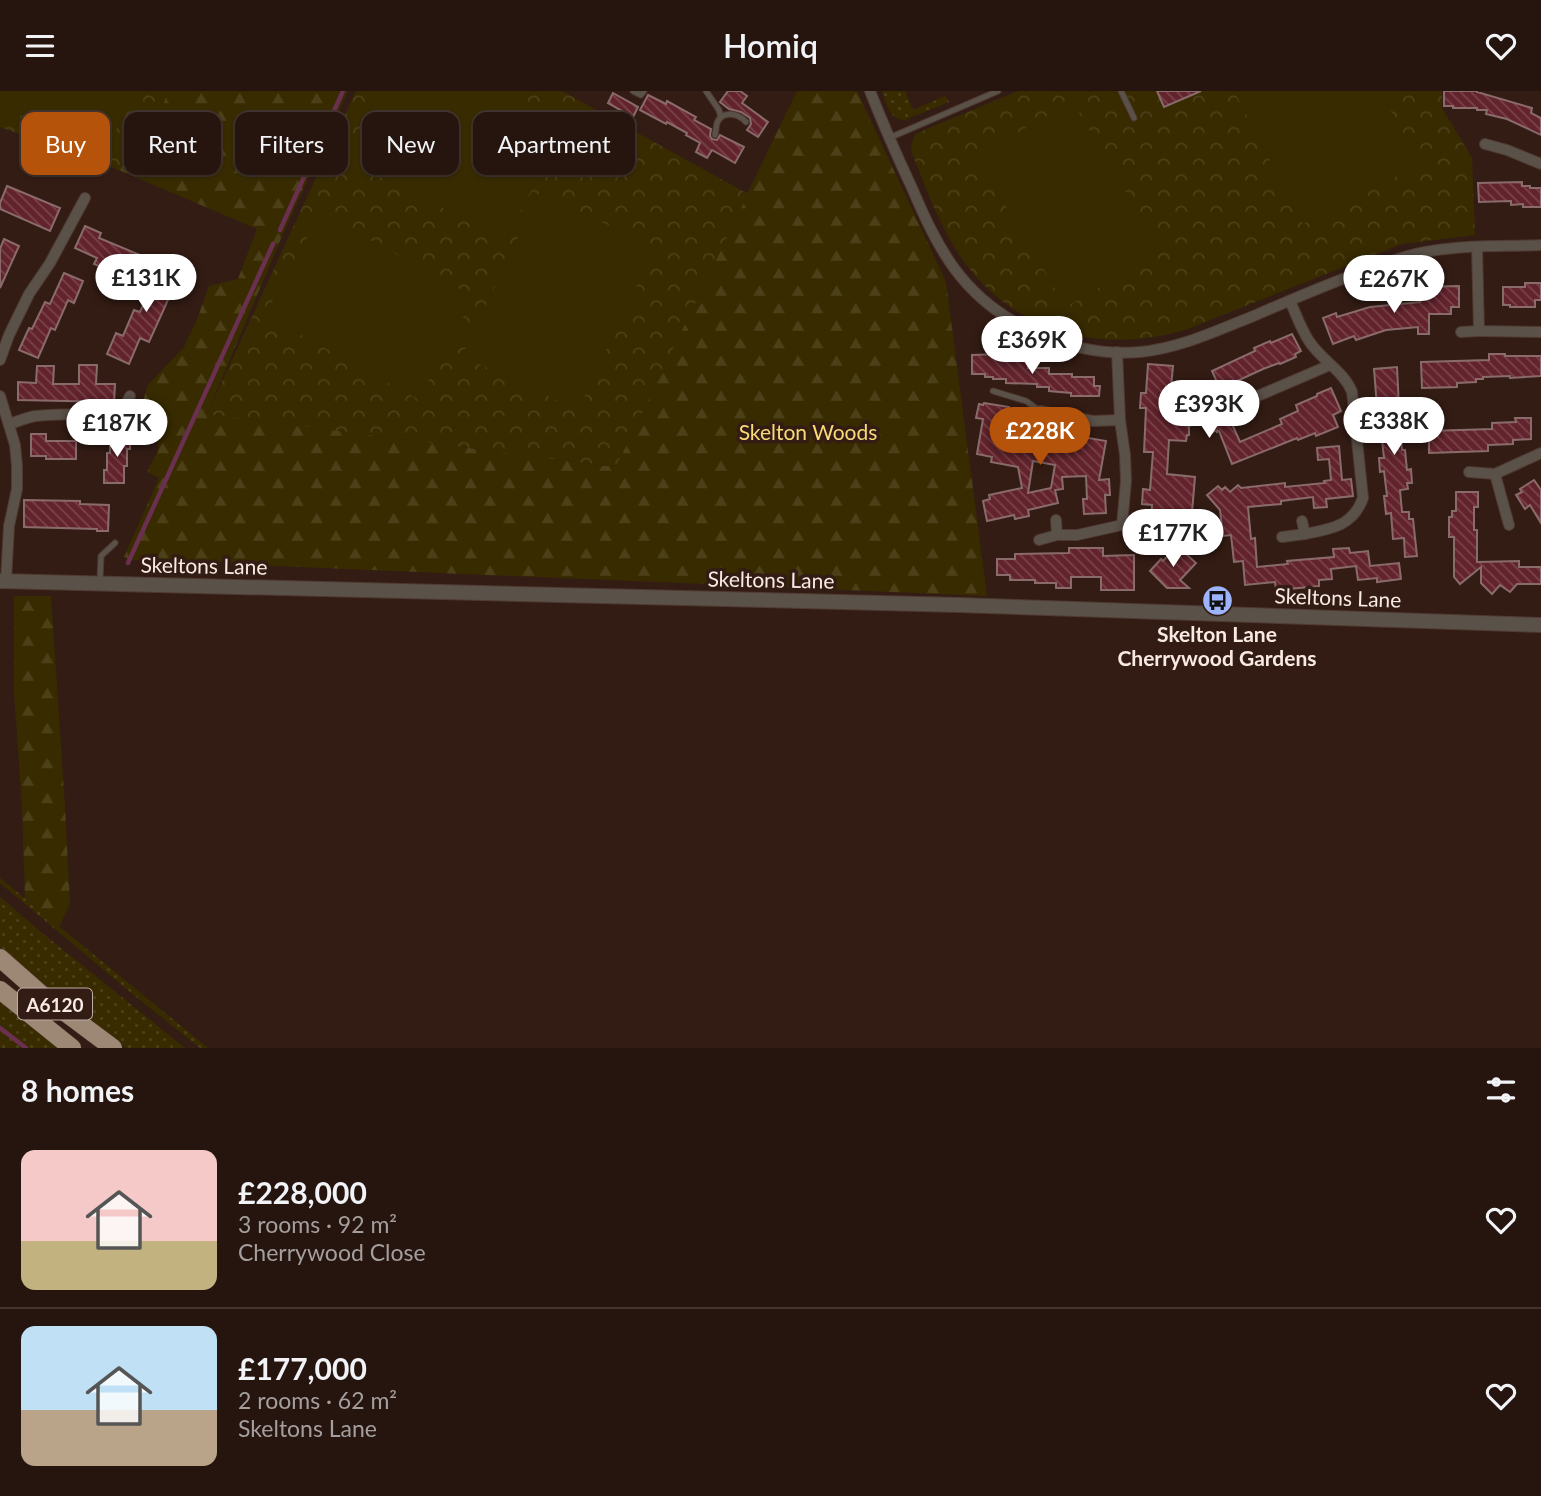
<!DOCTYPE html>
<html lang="en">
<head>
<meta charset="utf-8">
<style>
  :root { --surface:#26150f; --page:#2e1e18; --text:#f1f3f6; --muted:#a49f9e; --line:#42342f; --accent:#b45309 }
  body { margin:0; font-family:Lato,sans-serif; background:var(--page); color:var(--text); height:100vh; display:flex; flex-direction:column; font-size:26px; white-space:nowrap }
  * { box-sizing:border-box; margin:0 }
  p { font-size:23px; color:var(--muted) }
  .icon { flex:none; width:38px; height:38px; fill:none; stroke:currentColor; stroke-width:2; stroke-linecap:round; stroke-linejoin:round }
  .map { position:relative; height:957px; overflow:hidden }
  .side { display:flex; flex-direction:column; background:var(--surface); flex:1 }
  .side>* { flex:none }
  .hud { position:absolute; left:21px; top:21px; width:700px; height:63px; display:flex; gap:14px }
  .price { position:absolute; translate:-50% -60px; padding:0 16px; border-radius:24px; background:#fff; color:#222; font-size:23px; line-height:46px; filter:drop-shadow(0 2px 4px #0008) }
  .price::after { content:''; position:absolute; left:50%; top:42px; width:21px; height:16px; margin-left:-10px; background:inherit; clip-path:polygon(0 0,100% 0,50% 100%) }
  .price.selected { background:var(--accent); color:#fff }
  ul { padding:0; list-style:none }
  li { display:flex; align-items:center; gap:21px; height:175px; padding:0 21px }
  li+li { border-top:2px solid var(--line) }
  li span { display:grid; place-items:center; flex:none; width:196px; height:140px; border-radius:14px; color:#555 }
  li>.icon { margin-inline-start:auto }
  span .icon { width:84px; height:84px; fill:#fffc; stroke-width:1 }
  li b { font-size:30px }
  h2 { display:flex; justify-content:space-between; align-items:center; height:84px; padding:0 21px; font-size:30px }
  .chip { padding:0 24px; border-radius:14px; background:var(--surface); box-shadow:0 2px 5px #0004,0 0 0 2px var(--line); font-size:24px; line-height:63px }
  .chip.selected { background:var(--accent); color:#fff }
  header { display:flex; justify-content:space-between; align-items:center; height:91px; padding:0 21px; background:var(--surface); font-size:32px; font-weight:600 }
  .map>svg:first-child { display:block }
  .grass { fill:url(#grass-dots) }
  .forest { fill:url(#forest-firs) }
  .park { fill:url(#park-crowns) }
  .garden { fill:#382b00 }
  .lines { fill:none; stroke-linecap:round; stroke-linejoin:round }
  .stream { stroke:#6b3050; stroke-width:4.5 }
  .building { fill:url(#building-back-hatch); stroke:#8a6b6c; stroke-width:2; fill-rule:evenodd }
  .service-casing { stroke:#4f3931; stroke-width:7 }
  .minor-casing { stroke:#4f3931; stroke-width:12 }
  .tertiary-casing { stroke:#4f3931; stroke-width:16 }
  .trunk-casing { stroke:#4f3931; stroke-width:19 }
  .service { stroke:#5a5149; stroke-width:5 }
  .minor { stroke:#5a5149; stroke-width:10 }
  .tertiary { stroke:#5a5149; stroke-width:14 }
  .trunk { stroke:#9c8875; stroke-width:18 }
  .labels { text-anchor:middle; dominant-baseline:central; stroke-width:7; stroke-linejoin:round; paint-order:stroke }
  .shield { fill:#331c14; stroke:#beaca6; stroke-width:2 }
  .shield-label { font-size:19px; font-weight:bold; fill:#faeae4 }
  .park-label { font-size:21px; fill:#f8da78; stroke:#331c14 }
  .street-label { font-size:21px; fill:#faeae4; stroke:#331c14 }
  .poi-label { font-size:21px; font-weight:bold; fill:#faeae4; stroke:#331c14 }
</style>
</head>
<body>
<header><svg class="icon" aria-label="menu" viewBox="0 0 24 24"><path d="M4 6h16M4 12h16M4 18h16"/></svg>Homiq<svg class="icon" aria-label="heart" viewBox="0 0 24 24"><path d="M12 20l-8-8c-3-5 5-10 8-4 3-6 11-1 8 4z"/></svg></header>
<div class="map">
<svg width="1541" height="957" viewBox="0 0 1541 957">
  <defs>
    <pattern id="grass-dots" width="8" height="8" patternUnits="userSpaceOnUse" patternTransform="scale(1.75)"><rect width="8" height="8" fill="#382b00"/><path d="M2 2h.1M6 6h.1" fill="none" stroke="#4c4019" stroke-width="1.8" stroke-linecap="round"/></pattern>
    <pattern id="forest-firs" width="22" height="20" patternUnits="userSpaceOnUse" patternTransform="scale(1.75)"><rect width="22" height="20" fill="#382b00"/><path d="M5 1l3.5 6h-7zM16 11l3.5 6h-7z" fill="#4c4019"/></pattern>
    <pattern id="park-crowns" width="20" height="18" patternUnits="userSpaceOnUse" patternTransform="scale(1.75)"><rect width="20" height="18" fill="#382b00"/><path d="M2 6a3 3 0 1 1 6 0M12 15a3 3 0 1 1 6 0" fill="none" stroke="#4c4019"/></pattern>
    <pattern id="building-back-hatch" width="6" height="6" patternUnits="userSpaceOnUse" patternTransform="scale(1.75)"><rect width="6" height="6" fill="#63232c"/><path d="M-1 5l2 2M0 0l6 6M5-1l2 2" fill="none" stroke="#7a434a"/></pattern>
  </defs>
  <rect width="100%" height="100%" fill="#331c14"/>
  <g class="grass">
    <path d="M882,0h23l8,19 32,-14 4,6 -44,18c-17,-1 -18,-16 -23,-29z"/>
    <path d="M0,787l208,170h-8l-70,-56 -130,-109z"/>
    <path d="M0,806l41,35 144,116h-59l-94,-73 -32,-28z"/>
    <path d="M0,909l60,48h-60z"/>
  </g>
  <g class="forest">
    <path d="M167,0h181l-66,145 -75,178 408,53 182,-376h60l89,191 41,314 -854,-36 -9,-3 35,-79 -12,-6 11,-21v-17l-17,-27 7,-22 36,-38 12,-25 13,-36 29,-7 19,-50 -143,-61 22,-5 15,-10z"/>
    <path d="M14,505h37l14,211 5,97 -11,23 -34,-29 -3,-92 -8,-115z"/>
  </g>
  <g class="park">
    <path d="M0,0h167l-16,62 -15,10 -22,5 -114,-41z"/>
    <path d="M356,0h206l186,103 -132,273 -409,-53z"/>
    <path d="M1018,0h70l2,1 2,-1h350v17l30,50 3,77 -73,9 -217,86c-89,26 -178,0 -229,-80 -19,-31 -31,-64 -44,-97l-1,-7 4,-12z"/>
  </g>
  <g class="garden">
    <path d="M0,0h132l-24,59 -108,-43z"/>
    <path d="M378,0h118l68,33 -57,115 -162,-79z"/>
    <path d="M1234,0h146l39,74 -116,59z"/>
    <path d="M1072,10l89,150 -95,56 -89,-150z"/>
    <path d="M539,102l116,54 -77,163 -116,-54z"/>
    <path d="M321,122l153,84 -56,102 -153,-84z"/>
  </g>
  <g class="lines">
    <g class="stream">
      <path d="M280,139l63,-139"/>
      <path d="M128,472l145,-319"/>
      <path d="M0,937l26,20"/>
    </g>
  </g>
  <g class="building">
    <path d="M728,0h12l7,5 -5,7 26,19 -10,15 -11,-7 4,-6 -1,-6 -9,-6 -12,-3 -9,-7z"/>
    <path d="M1157,0h44l-37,16z"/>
    <path d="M1444,0h33v1l55,16 -1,5 10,5v17l-34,-16 -21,-5 1,-4h-10v-2h-24v-2h-9z"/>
    <path d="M613,2l25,14 -5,10 -25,-14z"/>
    <path d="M648,4l18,9 1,-3 29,16 -2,3 17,9 -1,7 2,3 5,1 3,-5 24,12 -9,16 -23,-13 -5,8 -11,-6 4,-9 -14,-8 1,-2 -20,-11 -1,2 -26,-14z"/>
    <path d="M1522,91v4h8v2h11v19h-18v-3l-12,1v-4l-32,1 -1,-19z"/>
    <path d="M7,95l53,22 -10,23 -50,-22v-6z"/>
    <path d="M85,135l16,7 -2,5 41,17 -10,24 -36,-15 3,-6 -22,-10z"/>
    <path d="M4,148l15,7 -19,42v-39z"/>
    <path d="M162,169l20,9 -33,73 -9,-4 -11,26 -22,-10 9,-21 7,3 11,-26 6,2z"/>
    <path d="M64,182l19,8 -9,22 -6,-3 -13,30 -4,-2 -13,30 -19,-8 10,-22 3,1 13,-27 5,2z"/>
    <path d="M1525,192h16v17h-6v7h-25v-2h-7v-18h22z"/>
    <path d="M1459,195v21h-8v7h-22v20h-11v-7l-32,3 -30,10 -2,-4 -21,8 -10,-26 13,-5 1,4 33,-10 50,-5v-15z"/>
    <path d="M1292,243l9,17 -6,3 1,3 -16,7 -1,-1 -16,6 -43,20 -8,-18 43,-20 -1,-3 16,-7 1,2z"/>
    <path d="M1001,263v6l27,1v7h21v6h23v3h22v9h6l-1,10h-28v-3l-22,-2v-4h-12v-3l-31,-1v-4h-13v-2h-8v-3h-13v-19z"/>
    <path d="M1489,263h16v2h36v20l-31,2v-2l-27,1v2h-7v3l-19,1v4l-35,1 -1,-26 68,-2z"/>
    <path d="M1148,273l25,2 -2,21 15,1 -2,20h2v7l25,-11 5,10 10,-4 14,32 42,-18 -2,-5 18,-8 -2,-6 21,-9v-2l14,-6 10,23 -8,4 5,12 -22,9 -1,-3 -17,7 -1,-2 -65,26 -13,-33 -2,1v-2l-6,3 -6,-14 -16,7v9h-2l-1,6 -17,-1 -2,34 28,3 -3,35 -8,-1 -1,22 -15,-2v-4l-17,-2 1,-20 -10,-1 1,-15 7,1 3,-38h-9l2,-44h-6l1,-15h5z"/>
    <path d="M79,274h18l-1,19h19l-1,18 -96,-2v-18l18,1 1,-17h17l-1,18h26z"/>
    <path d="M1397,276l2,41h2l2,18h-3l2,24h3l2,20 4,-1 1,14h-5l1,6 -8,1 2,22h7v7h4l4,37 -12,1 -1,-19 -11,1 -2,-26 -5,1 -2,-18h3l-3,-25 -4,1 -1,-14h5l-3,-27h2l-3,-25 -3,1 -3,-38z"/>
    <path d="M984,312l25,4 -6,31 38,7 2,-11 39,5 1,-2 23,4 -7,39 10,-1 1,16h-5l1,18 -22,1 -1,-15h4l-1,-23 -24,1 1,12 -8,1 3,13 -30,7 1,6 -14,3 -1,-4 -27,6 -4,-20 7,-2 -1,-4 33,-7 -4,-21 -27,-5 1,-5 -15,-3 6,-35 -7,-1 3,-14 4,1zM1033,370l22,4 -4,23 -23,5z"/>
    <path d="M1515,327h16v21l-18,1v4l-25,1v6l-59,2v-22l63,-2v-6l24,-1z"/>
    <path d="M31,343h15v7h30v18h-30v-3h-15z"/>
    <path d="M110,345h20v13h-3v17h-3v17h-20v-13h3v-17h3z"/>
    <path d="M1339,355l3,34 9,-1 2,17 -27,3 1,8 -13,1 -1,-11 -32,4v3l-33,3 3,32 4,-1 2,29 31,-3 -1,-3 47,-4 -1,-8 16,-1 1,5 18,-2 2,15 29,-3 2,16 -24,3v-4l-19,2 -2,-14 -25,3 1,10 -13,1v6l-30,3v9l-12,1 -2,-17 -30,3 -2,-24 -9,1 -3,-27 -8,1 -3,-26 -13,-15 11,-9 4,4 3,-3 5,5 8,-7 3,3 44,-5v4l40,-4 -1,-2 7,-1 -2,-21 -11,1 -1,-12z"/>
    <path d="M1534,389l7,10v33l-11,-18 -5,4 -9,-14 6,-3 -2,-3z"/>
    <path d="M1456,401h22v15h-4v23h3v32l42,-1v6h22v17h-24l-7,8 -10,-7 -8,9 -11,-11v-16l-21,17 -6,-7v-40h-5v-20h3v-6h4z"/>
    <path d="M24,409l56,1v3l29,1 -1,26h-11v-2l-73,-2z"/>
    <path d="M1177,455l19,17 -16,17 9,8h-22l-17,-17 11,-12 2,2z"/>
    <path d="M1069,457h34v8l31,-1v35h-33v-13h-30v11h-15v-5h-21v-3h-25v-5h-13v-16h18v-5l54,-1z"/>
  </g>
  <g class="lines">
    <defs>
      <g id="service">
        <path d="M633,0l8,4 3,-4"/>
        <path d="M706,0l13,19 2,7"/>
        <path d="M1121,0l13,27"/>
        <path d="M715,44c1,-4 1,-8 2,-12 5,-13 21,-10 29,-1"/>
        <path d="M889,47l109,-47"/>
        <path d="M993,300l33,10 14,10 -1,10"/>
        <path d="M100,489l1,-24 14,-13"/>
      </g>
      <g id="minor">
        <path d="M870,0c13,33 27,65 42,97 12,28 24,55 42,80 22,30 53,53 87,67 31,13 65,20 99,17 41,-4 78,-22 116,-37 48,-21 98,-42 148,-58 43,-13 92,-10 137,-12"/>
        <path d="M1485,53l22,6 34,14"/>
        <path d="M1477,157l2,83 62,1"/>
        <path d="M1290,210c6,13 11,28 19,40 12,19 35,30 43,51l11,106c-10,28 -32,31 -58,36"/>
        <path d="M1461,241l18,-1"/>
        <path d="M0,269l9,-25 20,-41 21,-31 35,-65"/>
        <path d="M0,305l15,49 2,21v23l-8,37 -3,55"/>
        <path d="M1246,310l84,-36"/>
        <path d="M1040,320l53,10 27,-1"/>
        <path d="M125,326l1,-13 4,-8"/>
        <path d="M9,333c8,-2 18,-7 27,-8 20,-2 90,-4 105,7"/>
        <path d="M1469,381l26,2"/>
        <path d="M1509,434l-14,-51 46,-21"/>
        <path d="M1057,444h20l45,-10 4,-44 -1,-26 -5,-35 -3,-68"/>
        <path d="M1282,446l23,-3 -3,-13"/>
        <path d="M1039,449l18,-5 -1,-15"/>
      </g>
      <path id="tertiary" d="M0,490l959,24 582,20"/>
      <g id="trunk">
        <path d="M0,867l42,37 71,53"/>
        <path d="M0,899l72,58"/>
      </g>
    </defs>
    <use href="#service" class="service-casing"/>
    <use href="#minor" class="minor-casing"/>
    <use href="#tertiary" class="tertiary-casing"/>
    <use href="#trunk" class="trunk-casing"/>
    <use href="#service" class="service"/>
    <use href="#minor" class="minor"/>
    <use href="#tertiary" class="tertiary"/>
    <use href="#trunk" class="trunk"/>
  </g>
  <defs>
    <symbol id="bus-disc" viewBox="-11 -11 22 22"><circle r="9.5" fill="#9db4fd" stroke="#331c14"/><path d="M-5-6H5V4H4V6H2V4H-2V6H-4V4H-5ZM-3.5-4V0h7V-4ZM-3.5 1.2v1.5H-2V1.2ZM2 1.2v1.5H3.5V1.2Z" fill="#111"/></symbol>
  </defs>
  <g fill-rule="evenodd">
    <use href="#bus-disc" x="1200" y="492" width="35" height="35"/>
  </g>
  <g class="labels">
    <rect class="shield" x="18" y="897.5" width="74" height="31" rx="5"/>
    <g class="shield-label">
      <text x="55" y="913">A6120</text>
    </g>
    <g class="park-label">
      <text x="808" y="340">Skelton Woods</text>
    </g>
    <g class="street-label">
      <text transform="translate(204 474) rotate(1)">Skeltons Lane</text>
      <text transform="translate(771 488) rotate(1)">Skeltons Lane</text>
      <text transform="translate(1338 506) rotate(2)">Skeltons Lane</text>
    </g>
    <g class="poi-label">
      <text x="1217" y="542">Skelton Lane<tspan x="1217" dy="24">Cherrywood Gardens</tspan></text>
    </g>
  </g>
</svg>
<b class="price" style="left:146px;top:223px">£131K</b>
<b class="price" style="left:1394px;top:224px">£267K</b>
<b class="price" style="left:1032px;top:285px">£369K</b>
<b class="price" style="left:1209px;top:349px">£393K</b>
<b class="price" style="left:1394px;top:366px">£338K</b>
<b class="price" style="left:117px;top:368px">£187K</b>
<b class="price selected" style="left:1040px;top:376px">£228K</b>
<b class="price" style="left:1173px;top:478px">£177K</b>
<div class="hud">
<a class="chip selected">Buy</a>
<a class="chip">Rent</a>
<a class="chip">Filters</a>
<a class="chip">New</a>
<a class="chip">Apartment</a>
</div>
</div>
<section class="side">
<h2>8 homes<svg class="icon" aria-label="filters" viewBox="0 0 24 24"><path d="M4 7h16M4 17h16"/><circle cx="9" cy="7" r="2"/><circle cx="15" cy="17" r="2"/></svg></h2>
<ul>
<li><span style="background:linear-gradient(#f6c9c9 65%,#c2b280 0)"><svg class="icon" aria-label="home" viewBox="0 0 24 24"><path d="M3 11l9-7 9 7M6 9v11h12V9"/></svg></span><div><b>£228,000</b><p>3 rooms · 92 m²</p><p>Cherrywood Close</p></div><svg class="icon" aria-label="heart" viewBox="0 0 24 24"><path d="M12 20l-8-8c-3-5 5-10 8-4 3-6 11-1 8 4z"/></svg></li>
<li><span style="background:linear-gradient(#bfe0f5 60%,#b9a48a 0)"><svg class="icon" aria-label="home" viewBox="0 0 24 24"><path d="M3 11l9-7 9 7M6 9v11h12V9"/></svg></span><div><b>£177,000</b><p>2 rooms · 62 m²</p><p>Skeltons Lane</p></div><svg class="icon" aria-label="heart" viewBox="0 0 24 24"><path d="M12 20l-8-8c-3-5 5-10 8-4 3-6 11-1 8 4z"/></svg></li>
</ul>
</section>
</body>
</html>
